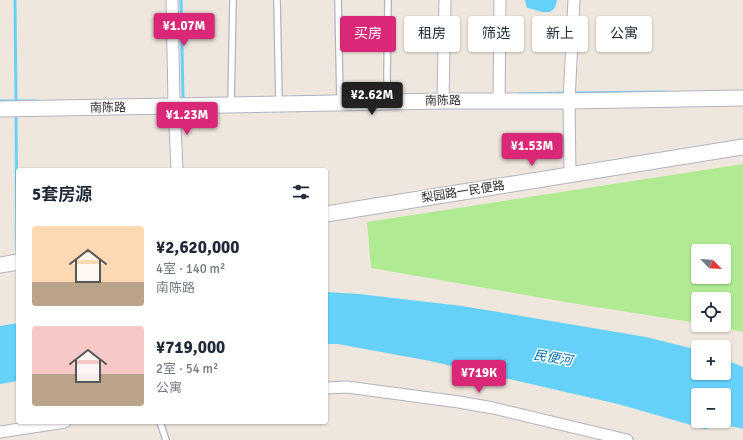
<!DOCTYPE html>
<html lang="zh">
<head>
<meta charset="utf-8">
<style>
  :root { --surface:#fff; --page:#f2f2f3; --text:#1f2937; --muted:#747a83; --accent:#db2777 }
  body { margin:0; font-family:Signika,"Noto Sans SC",sans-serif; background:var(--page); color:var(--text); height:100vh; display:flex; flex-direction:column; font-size:15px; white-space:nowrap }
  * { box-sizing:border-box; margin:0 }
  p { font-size:13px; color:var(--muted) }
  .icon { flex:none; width:22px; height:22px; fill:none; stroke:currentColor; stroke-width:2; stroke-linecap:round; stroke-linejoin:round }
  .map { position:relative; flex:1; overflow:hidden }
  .details { position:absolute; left:16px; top:168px; width:312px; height:256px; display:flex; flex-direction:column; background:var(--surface); border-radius:4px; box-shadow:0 1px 3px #0004 }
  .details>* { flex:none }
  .top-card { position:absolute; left:340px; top:16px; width:343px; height:36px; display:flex; gap:8px }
  .needle { width:26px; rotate:114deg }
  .tools { position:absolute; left:691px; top:244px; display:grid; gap:8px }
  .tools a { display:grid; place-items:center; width:40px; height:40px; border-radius:4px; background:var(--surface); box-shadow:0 1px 3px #0004; font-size:20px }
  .price { position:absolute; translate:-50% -34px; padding:0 9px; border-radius:4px; background:var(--accent); color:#fff; font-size:13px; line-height:26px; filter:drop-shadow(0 1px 2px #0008) }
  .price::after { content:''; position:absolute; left:50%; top:24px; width:12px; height:9px; margin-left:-6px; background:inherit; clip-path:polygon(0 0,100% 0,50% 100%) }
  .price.current { background:#222; color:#fff }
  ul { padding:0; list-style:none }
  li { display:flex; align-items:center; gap:12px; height:100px; padding:0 16px }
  li span { display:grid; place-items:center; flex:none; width:112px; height:80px; border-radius:4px; color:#555 }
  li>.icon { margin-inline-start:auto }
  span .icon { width:48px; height:48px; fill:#fffc; stroke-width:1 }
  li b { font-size:17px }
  h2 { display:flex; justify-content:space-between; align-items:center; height:48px; padding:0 16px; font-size:17px }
  .pill { padding:0 14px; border-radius:4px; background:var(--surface); box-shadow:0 1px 3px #0004; font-size:14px; line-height:36px }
  .pill.current { background:var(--accent); color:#fff }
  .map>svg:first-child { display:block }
  .green { fill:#b0eb94; fill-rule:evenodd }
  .water { fill:#66d2fb; fill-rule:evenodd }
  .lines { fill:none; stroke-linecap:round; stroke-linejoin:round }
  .stream { stroke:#66d2fb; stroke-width:3 }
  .lane-casing { stroke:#b1b3c1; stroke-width:8 }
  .street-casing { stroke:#b1b3c1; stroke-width:13 }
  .secondary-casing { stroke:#b1b3c1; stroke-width:17 }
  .lane { stroke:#fff; stroke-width:5.5 }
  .street { stroke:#fff; stroke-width:11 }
  .secondary { stroke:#fff; stroke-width:15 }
  .labels { text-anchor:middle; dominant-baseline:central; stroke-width:3; stroke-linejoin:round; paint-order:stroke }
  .street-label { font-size:12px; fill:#2c2c2c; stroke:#fff }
  .water-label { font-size:13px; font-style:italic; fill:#006fac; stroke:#fff }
</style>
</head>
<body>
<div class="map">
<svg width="743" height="440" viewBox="0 0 743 440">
  <rect width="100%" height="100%" fill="#efe7dd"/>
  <path class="green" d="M743,164v168l-33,-7h14v-26h-26v24l-115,-18 -212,-37 -4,-46zM698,251h26v26h-26z"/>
  <g class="water">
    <path d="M525,0h32c-3,20 -18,10 -30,8z"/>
    <path d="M326,292l33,2 103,12 184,31 52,13v23h26v-17l7,6 12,5v62c-13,-4 -25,-4 -38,0l-87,-25 -188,-43 -92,-17h-12zM698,395h26v26h-26z"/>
    <path d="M18,323v58l-18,3v-58z"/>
  </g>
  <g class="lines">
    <g class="stream">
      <path d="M15,0l1,102"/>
      <path d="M181,0l2,98"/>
      <path d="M572,93l94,-1"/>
      <path d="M518,94l48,-1"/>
      <path d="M0,101h36"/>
      <path d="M16,118l1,133"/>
      <path d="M18,269v8"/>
    </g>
    <defs>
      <g id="lane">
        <path d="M277,0l2,104"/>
        <path d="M338,0l2,102"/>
        <path d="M388,0l-1,79 2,23"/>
        <path d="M231,104l2,-104"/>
        <path d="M160,422l6,18"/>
      </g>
      <g id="street">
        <path d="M172,0l2,103 3,67"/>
        <path d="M443,101l2,-101"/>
        <path d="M499,101l1,-101"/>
        <path d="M570,174l-1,-73 5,-101"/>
        <path d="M326,388l21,-1 112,15 34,6 134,32"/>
        <path d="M0,432l65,-10"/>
      </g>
      <g id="secondary">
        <path d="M0,109l443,-8h126l174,-3"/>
        <path d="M326,214l417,-67"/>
        <path d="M0,265l18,-3"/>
      </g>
    </defs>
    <use href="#lane" class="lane-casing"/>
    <use href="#street" class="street-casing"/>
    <use href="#secondary" class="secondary-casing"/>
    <use href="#lane" class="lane"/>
    <use href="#street" class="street"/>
    <use href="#secondary" class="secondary"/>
  </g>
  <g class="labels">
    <g class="street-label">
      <text transform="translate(443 101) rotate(-1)">南陈路</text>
      <text transform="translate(108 108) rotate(-1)">南陈路</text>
      <text transform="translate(463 192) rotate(-9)">梨园路一民便路</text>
    </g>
    <g class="water-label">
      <text transform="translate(553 358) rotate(9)">民便河</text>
    </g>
  </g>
</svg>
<div class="tools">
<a><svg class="needle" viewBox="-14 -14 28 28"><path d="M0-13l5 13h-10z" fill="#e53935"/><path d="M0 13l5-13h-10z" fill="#747a83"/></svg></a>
<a><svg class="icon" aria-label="locate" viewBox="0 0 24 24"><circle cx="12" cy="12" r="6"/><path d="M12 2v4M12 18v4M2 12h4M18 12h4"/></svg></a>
<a>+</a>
<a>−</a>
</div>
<b class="price" style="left:184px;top:47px">¥1.07M</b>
<b class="price current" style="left:372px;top:116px">¥2.62M</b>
<b class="price" style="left:187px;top:136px">¥1.23M</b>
<b class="price" style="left:532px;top:167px">¥1.53M</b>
<b class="price" style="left:479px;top:394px">¥719K</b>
<div class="top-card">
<a class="pill current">买房</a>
<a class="pill">租房</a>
<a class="pill">筛选</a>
<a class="pill">新上</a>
<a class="pill">公寓</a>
</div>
<section class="details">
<h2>5套房源<svg class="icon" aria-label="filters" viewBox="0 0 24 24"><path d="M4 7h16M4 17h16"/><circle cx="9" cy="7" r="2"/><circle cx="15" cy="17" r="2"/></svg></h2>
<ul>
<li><span style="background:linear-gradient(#ffd9b3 70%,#b9a48a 0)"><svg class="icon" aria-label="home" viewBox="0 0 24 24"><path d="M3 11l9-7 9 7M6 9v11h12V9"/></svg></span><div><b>¥2,620,000</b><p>4室 · 140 m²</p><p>南陈路</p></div></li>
<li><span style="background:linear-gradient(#f6c9c9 60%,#b9a48a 0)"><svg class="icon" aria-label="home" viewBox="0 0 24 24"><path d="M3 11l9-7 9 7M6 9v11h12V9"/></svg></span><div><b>¥719,000</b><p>2室 · 54 m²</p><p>公寓</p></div></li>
</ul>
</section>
</div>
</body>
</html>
